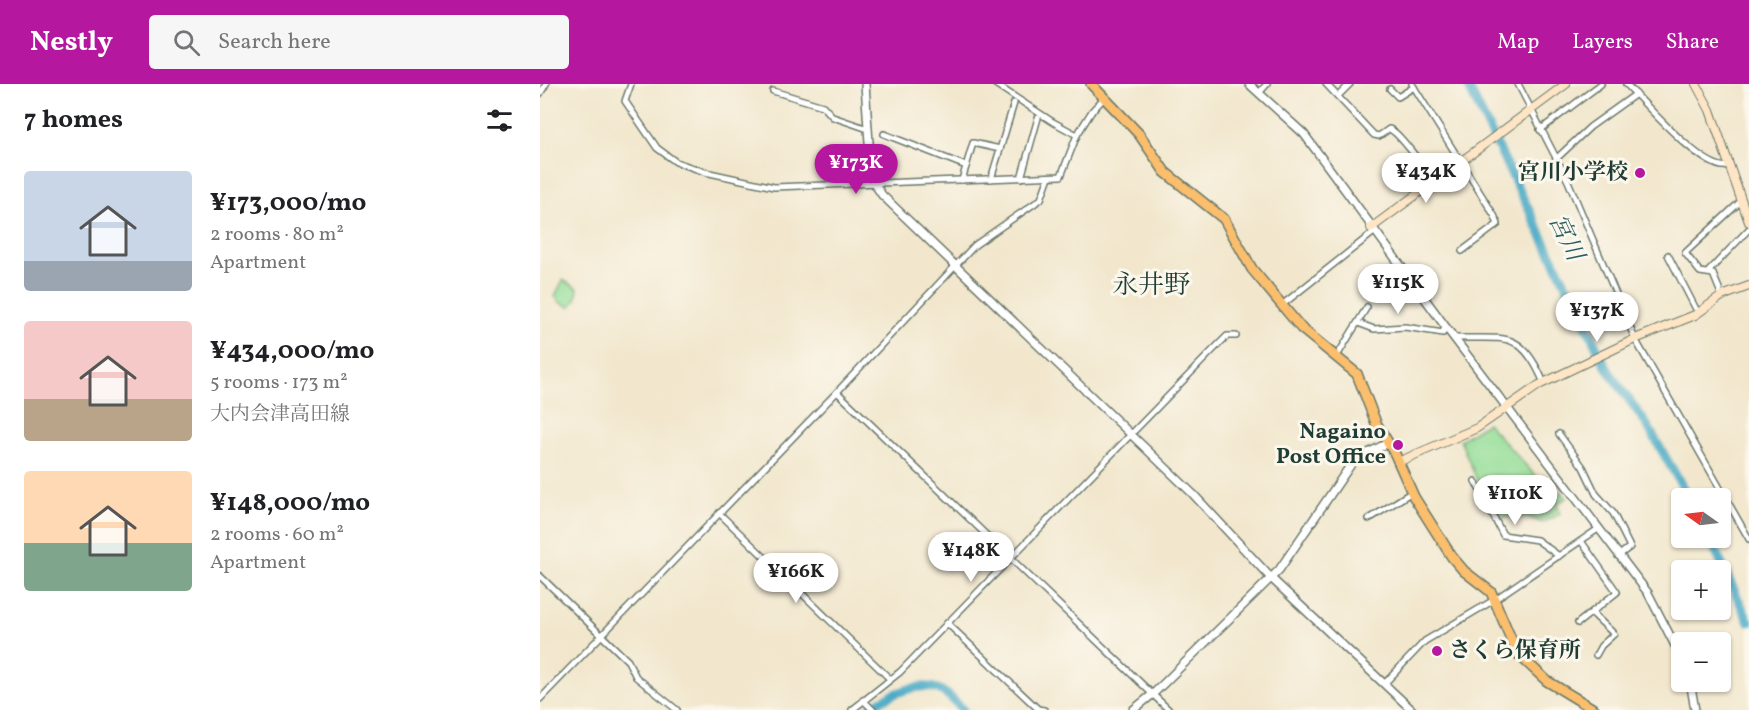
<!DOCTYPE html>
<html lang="en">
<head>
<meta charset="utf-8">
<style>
  :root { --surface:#fff; --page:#f6f6f6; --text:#202124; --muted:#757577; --accent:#b5179e }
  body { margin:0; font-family:Vollkorn,"Noto Serif JP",serif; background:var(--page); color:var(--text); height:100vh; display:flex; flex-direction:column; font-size:22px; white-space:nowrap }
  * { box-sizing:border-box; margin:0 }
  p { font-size:20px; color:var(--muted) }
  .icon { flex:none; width:33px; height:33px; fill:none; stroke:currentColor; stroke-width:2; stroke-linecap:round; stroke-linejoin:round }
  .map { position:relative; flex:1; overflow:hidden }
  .sheet { display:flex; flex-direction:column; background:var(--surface); width:540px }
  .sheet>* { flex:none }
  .needle { width:39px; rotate:284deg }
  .fabs { position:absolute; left:1131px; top:404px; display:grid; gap:12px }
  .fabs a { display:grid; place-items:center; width:60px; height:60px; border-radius:6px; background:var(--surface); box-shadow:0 2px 4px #0004; font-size:30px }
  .price { position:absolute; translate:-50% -51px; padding:0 14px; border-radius:21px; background:#fff; color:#222; font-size:20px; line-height:39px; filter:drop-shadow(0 2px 3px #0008) }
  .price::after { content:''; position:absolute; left:50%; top:36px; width:18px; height:14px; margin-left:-9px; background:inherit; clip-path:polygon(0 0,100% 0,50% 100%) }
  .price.on { background:var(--accent); color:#fff }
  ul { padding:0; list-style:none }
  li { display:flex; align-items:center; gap:18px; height:150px; padding:0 24px }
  li span { display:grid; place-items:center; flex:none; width:168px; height:120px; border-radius:6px; color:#555 }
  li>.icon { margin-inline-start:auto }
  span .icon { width:72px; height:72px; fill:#fffc; stroke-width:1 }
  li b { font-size:26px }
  h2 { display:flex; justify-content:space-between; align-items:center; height:72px; padding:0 24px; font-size:26px }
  header { display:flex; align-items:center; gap:36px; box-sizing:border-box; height:84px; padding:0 30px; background:var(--accent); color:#fff }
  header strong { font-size:28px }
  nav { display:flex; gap:33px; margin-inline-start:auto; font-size:21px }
  .search { width:420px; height:54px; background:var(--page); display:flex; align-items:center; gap:15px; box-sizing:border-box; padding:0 21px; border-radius:6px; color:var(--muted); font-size:22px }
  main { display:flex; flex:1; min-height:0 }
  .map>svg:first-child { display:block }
  .green { fill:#95de99; stroke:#5a8e66; stroke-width:1.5 }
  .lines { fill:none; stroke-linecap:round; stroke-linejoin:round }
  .river { stroke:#45a9c5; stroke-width:9 }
  .minor-casing { stroke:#69786a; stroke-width:8 }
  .tertiary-casing { stroke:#69786a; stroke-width:10 }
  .secondary-casing { stroke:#69786a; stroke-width:10 }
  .trunk-casing { stroke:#69786a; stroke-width:12 }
  .minor { stroke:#fff; stroke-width:5 }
  .tertiary { stroke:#fff; stroke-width:7 }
  .secondary { stroke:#fde5c5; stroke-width:8 }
  .trunk { stroke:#fabe6d; stroke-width:9 }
  .poi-dot { fill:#b5179e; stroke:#fbf7ec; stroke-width:2 }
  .labels { text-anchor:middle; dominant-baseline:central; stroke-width:6; stroke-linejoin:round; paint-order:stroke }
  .poi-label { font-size:22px; font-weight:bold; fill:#1f3d34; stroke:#fbf7ec; text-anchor:end }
  .water-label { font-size:24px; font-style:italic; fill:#2a5d60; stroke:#fbf7ec }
  .quarter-label { font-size:26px; fill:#1f3d34; stroke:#fbf7ec }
</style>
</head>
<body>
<header>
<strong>Nestly</strong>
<div class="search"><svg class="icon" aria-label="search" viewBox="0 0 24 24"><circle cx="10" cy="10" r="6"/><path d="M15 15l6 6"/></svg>Search here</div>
<nav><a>Map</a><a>Layers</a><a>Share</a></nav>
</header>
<main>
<section class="sheet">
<h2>7 homes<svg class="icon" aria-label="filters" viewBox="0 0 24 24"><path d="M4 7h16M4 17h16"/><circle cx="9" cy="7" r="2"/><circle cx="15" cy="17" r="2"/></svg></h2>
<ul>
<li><span style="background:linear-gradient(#c9d6e8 75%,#9aa5b1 0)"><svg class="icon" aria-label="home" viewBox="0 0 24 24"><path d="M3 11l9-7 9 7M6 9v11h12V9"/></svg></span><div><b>¥173,000/mo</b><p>2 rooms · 80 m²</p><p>Apartment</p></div></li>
<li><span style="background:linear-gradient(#f6c9c9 65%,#b9a48a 0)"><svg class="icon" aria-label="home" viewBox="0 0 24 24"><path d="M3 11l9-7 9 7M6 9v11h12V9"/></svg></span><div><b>¥434,000/mo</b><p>5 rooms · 173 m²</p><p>大内会津高田線</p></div></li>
<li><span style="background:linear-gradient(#ffd9b3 60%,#7fa58c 0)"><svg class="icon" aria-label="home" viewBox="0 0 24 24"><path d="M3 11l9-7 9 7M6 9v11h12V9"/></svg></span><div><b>¥148,000/mo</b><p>2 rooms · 60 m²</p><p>Apartment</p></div></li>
</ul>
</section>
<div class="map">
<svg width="1209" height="626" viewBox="0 0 1209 626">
  <rect width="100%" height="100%" fill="#fbf7ec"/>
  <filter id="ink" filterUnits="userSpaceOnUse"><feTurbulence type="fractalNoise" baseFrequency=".0167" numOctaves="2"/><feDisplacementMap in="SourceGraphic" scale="12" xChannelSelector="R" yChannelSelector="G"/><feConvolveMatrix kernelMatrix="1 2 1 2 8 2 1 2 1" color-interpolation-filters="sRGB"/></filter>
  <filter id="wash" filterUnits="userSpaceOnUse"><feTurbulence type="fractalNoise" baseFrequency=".008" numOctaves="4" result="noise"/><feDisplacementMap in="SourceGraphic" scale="24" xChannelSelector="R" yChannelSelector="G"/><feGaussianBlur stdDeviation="1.35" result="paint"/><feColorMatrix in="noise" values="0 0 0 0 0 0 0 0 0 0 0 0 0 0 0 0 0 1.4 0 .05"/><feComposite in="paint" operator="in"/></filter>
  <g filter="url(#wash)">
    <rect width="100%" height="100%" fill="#f2e7cd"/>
    <g class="green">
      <path d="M23,196l15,9 -2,11 -6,7 -11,-5 -4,-6z"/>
      <path d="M947,339l67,73 7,-5 6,7 -10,5 3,11 -18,9 -14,-6h-29l-22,-37 -17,-40z"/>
    </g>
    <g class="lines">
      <g class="river">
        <path d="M927,0l141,286 39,55 42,73"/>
        <path d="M1169,453l40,85"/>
        <path d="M328,626c15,-13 49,-29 70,-21 10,4 18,14 25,21"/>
      </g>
    </g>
  </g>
  <g filter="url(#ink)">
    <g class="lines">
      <defs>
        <g id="minor">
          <path d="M91,0l-6,17 32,47 19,14 29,10 69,15 287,-11 16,-41 15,-24 13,-14"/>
          <path d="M455,0l58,38 24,13"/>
          <path d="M786,0l48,51 5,1 10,-7c9,2 26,28 34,36"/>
          <path d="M872,0l82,131 4,9 -36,27"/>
          <path d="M978,0l50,97 67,158 114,200"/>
          <path d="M1086,0c18,18 78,88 102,82"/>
          <path d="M850,5l8,8 16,-10"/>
          <path d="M233,7l50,15 10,11 35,12"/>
          <path d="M719,9l8,-9"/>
          <path d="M0,10l6,-10"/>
          <path d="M798,12l12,-12"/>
          <path d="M1000,46l61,-46"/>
          <path d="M344,50l82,32"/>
          <path d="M1016,75l34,-32 46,-33"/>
          <path d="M481,94l17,-60"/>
          <path d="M451,95l23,-76"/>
          <path d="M422,96l11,-37 27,6"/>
          <path d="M1128,171l30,58"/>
          <path d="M1169,187l40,-42"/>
          <path d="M1182,212l-9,-22 -13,-2 -15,-19 56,-52"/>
          <path d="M742,221l92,-73"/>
          <path d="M818,239l16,6 31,-2 38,6 2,-7"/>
          <path d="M914,254c52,1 67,-9 90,45"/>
          <path d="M797,272l30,-49"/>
          <path d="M297,308l332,318"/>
          <path d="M1019,350l24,33 13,27 17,19 17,34 -12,9"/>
          <path d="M935,397l28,54 34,5 22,16"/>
          <path d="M179,429l171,166"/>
          <path d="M829,435l43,-27"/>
          <path d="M0,492l88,85 8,16 41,33"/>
          <path d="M1052,529l22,21 -13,12 -5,9"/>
          <path d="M407,539l91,86 6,1"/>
          <path d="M1038,539l39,-31 -36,-51"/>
          <path d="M845,599l40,-42 69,-41 104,-71"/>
          <path d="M0,615l297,-307 138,-147 66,-46 8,-22"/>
          <path d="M323,616l10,10"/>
          <path d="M312,626l48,-38 313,-322 14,-14h9"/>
        </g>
        <g id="tertiary">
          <path d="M325,0l6,88 3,11 8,12 311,299 78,84 141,132"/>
          <path d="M709,0l55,50 141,192 203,267 34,66"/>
          <path d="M1150,597l5,29"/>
          <path d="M593,626l20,-16 126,-124 75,-110 34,-17"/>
        </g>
        <g id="secondary">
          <path d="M1156,0l14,26 39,112"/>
          <path d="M831,144l195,-144"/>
          <path d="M858,378l79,-34 62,-43 96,-46 60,-24 27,-19 27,-10"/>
        </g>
        <path id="trunk" d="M551,0l48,50 26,38 59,47 28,50 49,59 56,46 19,49 19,31 19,43 38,60 12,14 27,21 26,61 30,28 48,29"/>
      </defs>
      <use href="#minor" class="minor-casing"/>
      <use href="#tertiary" class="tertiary-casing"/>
      <use href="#secondary" class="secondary-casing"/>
      <use href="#trunk" class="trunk-casing"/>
      <use href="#minor" class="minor"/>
      <use href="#tertiary" class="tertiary"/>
      <use href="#secondary" class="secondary"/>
      <use href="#trunk" class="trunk"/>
    </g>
  </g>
  <g class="poi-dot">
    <circle cx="1100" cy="89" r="6"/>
    <circle cx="858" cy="361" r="6"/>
    <circle cx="897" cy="567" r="6"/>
  </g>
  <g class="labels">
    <g class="poi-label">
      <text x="1088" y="89">宮川小学校</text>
      <text x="846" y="348">Nagaino<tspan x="846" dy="25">Post Office</tspan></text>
      <text x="909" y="567" text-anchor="start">さくら保育所</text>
    </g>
    <g class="water-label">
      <text transform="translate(1025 154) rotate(64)">宮川</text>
    </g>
    <g class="quarter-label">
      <text x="611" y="202">永井野</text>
    </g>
  </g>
</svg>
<div class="fabs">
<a><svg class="needle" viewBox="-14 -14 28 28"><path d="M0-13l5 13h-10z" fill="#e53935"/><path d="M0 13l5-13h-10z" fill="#757577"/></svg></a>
<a>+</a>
<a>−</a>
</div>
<b class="price on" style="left:316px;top:111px">¥173K</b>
<b class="price" style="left:886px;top:120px">¥434K</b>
<b class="price" style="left:858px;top:231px">¥115K</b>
<b class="price" style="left:1057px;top:259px">¥137K</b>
<b class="price" style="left:975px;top:442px">¥110K</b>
<b class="price" style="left:431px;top:499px">¥148K</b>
<b class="price" style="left:256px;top:520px">¥166K</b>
</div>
</main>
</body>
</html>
